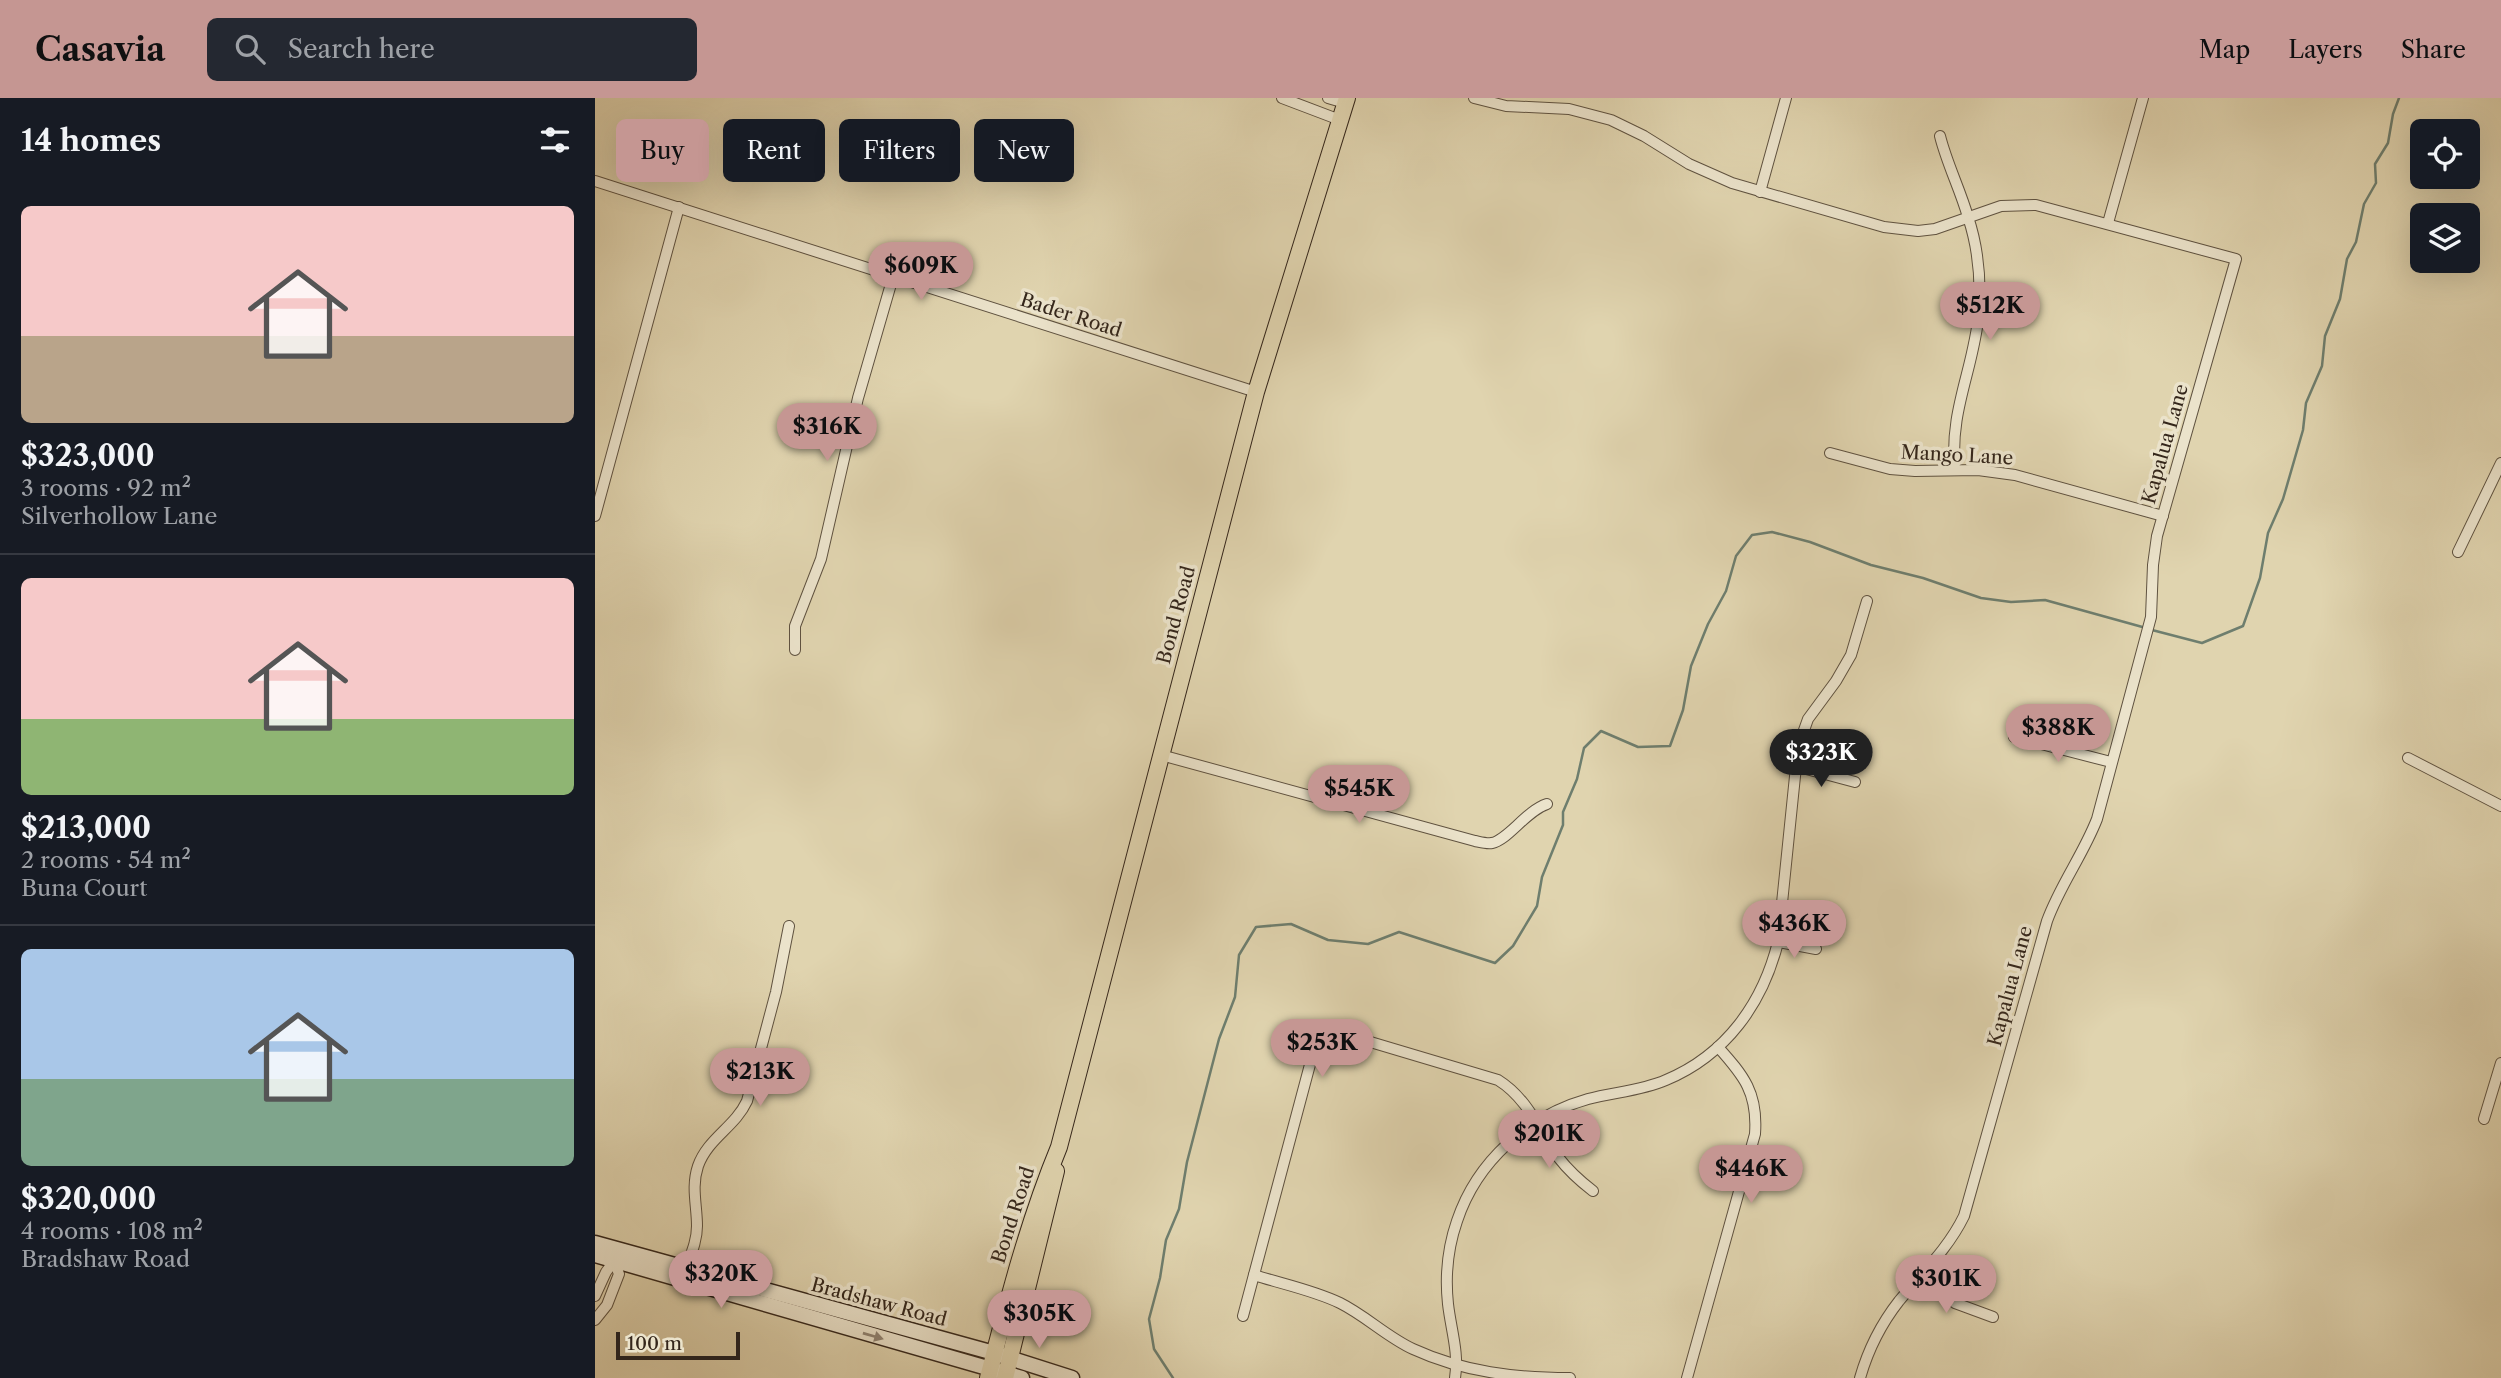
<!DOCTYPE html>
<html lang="en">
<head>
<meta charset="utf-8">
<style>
  :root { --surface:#171b24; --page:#242831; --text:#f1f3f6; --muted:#9ea1a6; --line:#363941; --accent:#c59692 }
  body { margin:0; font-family:"Libre Caslon Text",serif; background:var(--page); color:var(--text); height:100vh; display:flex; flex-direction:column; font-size:26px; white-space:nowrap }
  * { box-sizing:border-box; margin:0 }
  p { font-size:23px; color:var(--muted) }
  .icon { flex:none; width:38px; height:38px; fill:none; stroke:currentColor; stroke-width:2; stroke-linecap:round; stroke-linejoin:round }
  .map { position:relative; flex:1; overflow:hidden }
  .drawer { display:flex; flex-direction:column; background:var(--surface); width:595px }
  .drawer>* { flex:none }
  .banner { position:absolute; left:21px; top:21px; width:665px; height:63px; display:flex; gap:14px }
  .tools { position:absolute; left:1815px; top:21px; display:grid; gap:14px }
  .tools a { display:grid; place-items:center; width:70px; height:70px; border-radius:10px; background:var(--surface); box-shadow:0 7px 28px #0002; font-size:35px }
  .scale { position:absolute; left:21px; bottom:18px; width:124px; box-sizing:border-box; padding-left:7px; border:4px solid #34261b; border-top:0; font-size:19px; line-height:24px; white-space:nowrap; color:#34261b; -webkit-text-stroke:5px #ebe3cb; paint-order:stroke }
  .price { position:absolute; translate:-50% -60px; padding:0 16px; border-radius:24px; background:var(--accent); color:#111; font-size:23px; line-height:46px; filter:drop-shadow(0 2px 4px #0008) }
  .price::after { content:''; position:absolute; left:50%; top:42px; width:21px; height:16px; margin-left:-10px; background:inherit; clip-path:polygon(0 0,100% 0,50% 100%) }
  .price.active { background:#222; color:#fff }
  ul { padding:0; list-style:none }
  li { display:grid; align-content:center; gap:14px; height:371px; padding:0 21px }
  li+li { border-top:2px solid var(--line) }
  li span { display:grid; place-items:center; height:217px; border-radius:10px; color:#555 }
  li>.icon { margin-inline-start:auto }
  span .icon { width:126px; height:126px; fill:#fffc; stroke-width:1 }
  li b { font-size:30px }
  h2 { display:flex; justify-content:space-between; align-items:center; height:84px; padding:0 21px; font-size:30px }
  .tag { padding:0 24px; border-radius:10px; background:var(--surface); box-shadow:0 7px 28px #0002; font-size:24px; line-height:63px }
  .tag.active { background:var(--accent); color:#111 }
  header { display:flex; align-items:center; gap:42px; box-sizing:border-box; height:98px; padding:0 35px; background:var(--accent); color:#111 }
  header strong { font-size:33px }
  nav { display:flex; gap:38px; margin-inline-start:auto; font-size:24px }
  .search { width:490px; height:63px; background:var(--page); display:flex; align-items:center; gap:18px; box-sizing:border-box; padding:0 24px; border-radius:10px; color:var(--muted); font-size:26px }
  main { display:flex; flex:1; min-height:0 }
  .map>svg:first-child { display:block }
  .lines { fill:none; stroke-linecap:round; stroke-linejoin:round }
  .stream { stroke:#6e7e6e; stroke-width:2.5 }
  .street-casing { stroke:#5f5240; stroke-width:12 }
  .secondary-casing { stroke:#34261b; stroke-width:17 }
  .primary-casing { stroke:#34261b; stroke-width:18 }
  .street { stroke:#ebe3cb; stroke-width:10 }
  .secondary { stroke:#ebe3cb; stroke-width:14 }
  .primary { stroke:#e0d4af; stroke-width:16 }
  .oneway { fill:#908473 }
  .labels { text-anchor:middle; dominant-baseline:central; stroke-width:7; stroke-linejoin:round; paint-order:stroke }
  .street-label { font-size:19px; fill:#34261b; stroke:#ebe3cb }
</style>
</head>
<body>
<header>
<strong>Casavia</strong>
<div class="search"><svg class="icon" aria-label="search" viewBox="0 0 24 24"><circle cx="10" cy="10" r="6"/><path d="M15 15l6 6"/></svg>Search here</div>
<nav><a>Map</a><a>Layers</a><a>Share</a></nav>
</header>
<main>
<section class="drawer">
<h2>14 homes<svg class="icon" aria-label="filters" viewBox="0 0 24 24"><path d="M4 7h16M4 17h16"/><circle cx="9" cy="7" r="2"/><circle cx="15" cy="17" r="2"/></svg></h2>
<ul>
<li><span style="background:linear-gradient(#f6c9c9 60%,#b9a48a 0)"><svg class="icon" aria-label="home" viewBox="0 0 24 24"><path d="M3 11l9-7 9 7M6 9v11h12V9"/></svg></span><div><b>$323,000</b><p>3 rooms · 92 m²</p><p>Silverhollow Lane</p></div></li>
<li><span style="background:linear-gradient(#f6c9c9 65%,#8fb573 0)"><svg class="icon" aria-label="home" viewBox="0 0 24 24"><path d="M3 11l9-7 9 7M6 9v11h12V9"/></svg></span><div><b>$213,000</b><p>2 rooms · 54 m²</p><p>Buna Court</p></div></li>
<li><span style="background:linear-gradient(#a9c7e8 60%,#7fa58c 0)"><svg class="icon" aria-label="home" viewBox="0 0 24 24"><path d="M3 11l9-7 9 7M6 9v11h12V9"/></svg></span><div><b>$320,000</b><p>4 rooms · 108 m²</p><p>Bradshaw Road</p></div></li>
</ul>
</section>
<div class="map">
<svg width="1906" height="1280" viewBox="0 0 1906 1280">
  <rect width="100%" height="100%" fill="#e0d4af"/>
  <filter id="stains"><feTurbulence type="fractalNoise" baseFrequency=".00286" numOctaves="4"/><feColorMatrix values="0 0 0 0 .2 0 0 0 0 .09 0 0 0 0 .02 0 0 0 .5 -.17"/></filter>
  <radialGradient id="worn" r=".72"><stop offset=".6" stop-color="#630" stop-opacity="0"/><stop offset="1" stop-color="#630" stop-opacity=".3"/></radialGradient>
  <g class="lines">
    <g class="stream">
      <path d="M1557,532l50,13 41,-17 17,-48 8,-45 15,-34 20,-69 3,-27 16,-37 3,-30 15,-37 7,-40 9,-17 8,-38 12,-21 -1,-19 13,-21 5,-29 6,-16"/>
      <path d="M578,1280l-19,-29 -5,-30 11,-41 6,-38 13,-31 8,-47 32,-123 16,-42 4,-42 17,-28 35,-3 37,16 40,4 31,-12 96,31 18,-17 24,-40 5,-29 21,-52v-13l14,-33 7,-31 17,-17 37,16 32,-1 13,-36 8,-44 17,-42 18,-33 10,-35 16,-21 20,-3 38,10 61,23 52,13 58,20 30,4 34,-2 101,28"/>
    </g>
    <defs>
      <g id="street">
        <path d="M687,0l58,22"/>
        <path d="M733,0l17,5"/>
        <path d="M879,0l32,8 63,3 42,11 33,16 45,28 43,19 152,44 34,4 17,-2 66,-23 35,-1 200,54 -79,277 -4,29 -2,52 -54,202c-14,36 -37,66 -50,102l-83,295c-16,33 -42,57 -65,85 -18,23 -31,49 -39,77"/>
        <path d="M1345,38c7,28 20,53 28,81 10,30 13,63 11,95 -5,57 -30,98 -24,158"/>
        <path d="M0,83l661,211"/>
        <path d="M1165,94l26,-94"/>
        <path d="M1513,125l35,-125"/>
        <path d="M1235,355l60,16 25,2 63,-1 37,5 148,41"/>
        <path d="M0,418l84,-309"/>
        <path d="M1863,454l43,-89"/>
        <path d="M200,552v-24l26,-67 37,-161 35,-121"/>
        <path d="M1419,639l97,25"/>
        <path d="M566,657l314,86c5,1 12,3 17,2 16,-3 34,-32 55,-39"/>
        <path d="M1813,660l93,48"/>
        <path d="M1200,668l60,16"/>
        <path d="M1183,844l38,7"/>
        <path d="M1889,1021l17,-56"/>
        <path d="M91,1170c5,-14 11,-27 11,-42 0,-21 -6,-39 1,-60 10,-28 37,-39 49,-65l29,-109 13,-66"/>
        <path d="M1328,1176l32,29 38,14"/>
        <path d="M659,1177c28,9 59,15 86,28 26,13 47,34 73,46 50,23 103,29 157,29"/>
        <path d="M0,1198l11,-24 8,-11"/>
        <path d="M648,1218l77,-289 178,53c29,18 41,49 60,77 10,13 22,24 35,34"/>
        <path d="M0,1222l12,-15 12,-31 -5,-13"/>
        <path d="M860,1280c4,-26 -4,-48 -7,-74 -3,-28 0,-57 9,-83 20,-60 71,-105 131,-122 26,-7 53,-8 78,-19 60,-25 97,-77 112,-138l20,-195 10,-28 28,-38 15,-26 16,-54"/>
        <path d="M1092,1280l68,-244c3,-41 -11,-58 -37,-87"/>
      </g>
      <g id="secondary">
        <path d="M0,1145l399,110 78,25"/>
        <path d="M0,1157l427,123"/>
      </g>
      <g id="primary">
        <path d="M393,1280c20,-78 40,-156 71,-231l197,-755 91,-294"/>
        <path d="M410,1280l51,-207"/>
      </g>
    </defs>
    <use href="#street" class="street-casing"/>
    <use href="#secondary" class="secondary-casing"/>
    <use href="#primary" class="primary-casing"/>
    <use href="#street" class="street"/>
    <use href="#secondary" class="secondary"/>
    <use href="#primary" class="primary"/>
  </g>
  <defs><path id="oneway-solid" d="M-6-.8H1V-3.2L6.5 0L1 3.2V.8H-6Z" transform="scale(1.75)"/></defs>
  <use class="oneway" href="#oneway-solid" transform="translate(278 1238) rotate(16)"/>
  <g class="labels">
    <g class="street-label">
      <text transform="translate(476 217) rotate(18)">Bader Road</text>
      <text transform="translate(1570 346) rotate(-74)">Kapalua Lane</text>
      <text transform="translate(1362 357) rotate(3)">Mango Lane</text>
      <text transform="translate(581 517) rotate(-75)">Bond Road</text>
      <text transform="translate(1415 888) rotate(-75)">Kapalua Lane</text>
      <text transform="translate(418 1117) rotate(-72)">Bond Road</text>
      <text transform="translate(284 1204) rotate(15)">Bradshaw Road</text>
    </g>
  </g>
  <rect width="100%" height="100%" filter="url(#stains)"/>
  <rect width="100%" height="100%" fill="url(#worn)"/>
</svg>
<div class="tools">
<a><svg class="icon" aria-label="locate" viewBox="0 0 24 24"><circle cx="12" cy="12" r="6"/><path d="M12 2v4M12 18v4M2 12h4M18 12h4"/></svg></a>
<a><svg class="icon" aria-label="layers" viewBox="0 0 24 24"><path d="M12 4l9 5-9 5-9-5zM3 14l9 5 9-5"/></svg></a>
</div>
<div class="scale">100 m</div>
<b class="price" style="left:326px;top:204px">$609K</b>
<b class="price" style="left:1395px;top:244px">$512K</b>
<b class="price" style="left:232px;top:365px">$316K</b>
<b class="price" style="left:1463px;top:666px">$388K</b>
<b class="price active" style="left:1226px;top:691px">$323K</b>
<b class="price" style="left:764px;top:727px">$545K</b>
<b class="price" style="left:1199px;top:862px">$436K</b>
<b class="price" style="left:727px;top:981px">$253K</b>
<b class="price" style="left:165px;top:1010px">$213K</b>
<b class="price" style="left:954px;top:1072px">$201K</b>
<b class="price" style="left:1156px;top:1107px">$446K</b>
<b class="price" style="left:126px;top:1212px">$320K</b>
<b class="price" style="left:1351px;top:1217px">$301K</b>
<b class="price" style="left:444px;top:1252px">$305K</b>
<div class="banner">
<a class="tag active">Buy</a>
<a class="tag">Rent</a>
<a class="tag">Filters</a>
<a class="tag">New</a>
</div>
</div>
</main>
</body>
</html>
